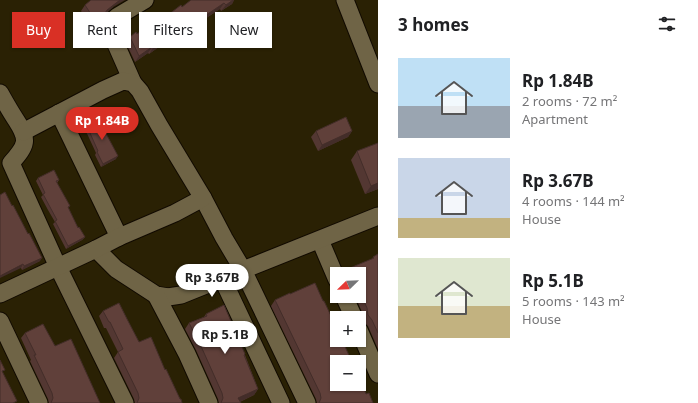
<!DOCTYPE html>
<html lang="en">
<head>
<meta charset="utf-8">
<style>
  :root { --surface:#fff; --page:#f6f6f6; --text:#202124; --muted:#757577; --accent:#d93025 }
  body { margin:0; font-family:"Noto Sans",sans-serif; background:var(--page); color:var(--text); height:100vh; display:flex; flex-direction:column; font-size:15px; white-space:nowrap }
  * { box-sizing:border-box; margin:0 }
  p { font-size:13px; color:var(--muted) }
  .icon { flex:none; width:22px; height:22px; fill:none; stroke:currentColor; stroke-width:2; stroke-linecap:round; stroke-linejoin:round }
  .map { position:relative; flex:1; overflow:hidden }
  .drawer { display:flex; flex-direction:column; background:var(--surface); width:320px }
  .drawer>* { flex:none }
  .top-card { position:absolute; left:12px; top:12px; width:306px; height:36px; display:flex; gap:8px }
  .needle { width:26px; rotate:247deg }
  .tools { position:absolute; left:330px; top:267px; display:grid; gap:8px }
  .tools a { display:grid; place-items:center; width:36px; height:36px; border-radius:0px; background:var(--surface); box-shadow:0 1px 3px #0004; font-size:20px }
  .price { position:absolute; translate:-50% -34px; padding:0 9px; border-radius:14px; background:#fff; color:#222; font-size:13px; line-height:26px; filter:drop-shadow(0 1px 2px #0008) }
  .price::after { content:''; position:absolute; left:50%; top:24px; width:12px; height:9px; margin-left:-6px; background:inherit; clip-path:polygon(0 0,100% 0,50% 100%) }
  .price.on { background:var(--accent); color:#fff }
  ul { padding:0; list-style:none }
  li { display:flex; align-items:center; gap:12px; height:100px; padding:0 20px }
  li span { display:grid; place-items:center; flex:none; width:112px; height:80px; border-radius:0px; color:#555 }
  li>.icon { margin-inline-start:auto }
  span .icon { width:48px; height:48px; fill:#fffc; stroke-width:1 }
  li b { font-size:17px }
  h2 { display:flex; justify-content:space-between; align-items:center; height:48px; padding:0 20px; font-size:17px }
  .tag { padding:0 14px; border-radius:0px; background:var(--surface); box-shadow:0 1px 3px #0004; font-size:14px; line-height:36px }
  .tag.on { background:var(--accent); color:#fff }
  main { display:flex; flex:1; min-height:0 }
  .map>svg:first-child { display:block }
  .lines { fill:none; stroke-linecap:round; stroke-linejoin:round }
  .minor-casing { stroke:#110a00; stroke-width:19 }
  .minor { stroke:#6f6446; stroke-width:17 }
  .wall { fill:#533732 }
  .shaded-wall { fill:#432d29 }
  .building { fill:#60403a; stroke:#432d29 }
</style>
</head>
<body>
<main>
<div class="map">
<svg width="378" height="403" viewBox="0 0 378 403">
  <rect width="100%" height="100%" fill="#2a2104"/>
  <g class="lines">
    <defs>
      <g id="minor">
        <path d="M345,0l33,84"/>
        <path d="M133,83l-22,-50 -1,-10 8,-7 27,-16"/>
        <path d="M0,93c5,9 10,18 16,27 13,20 11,25 -5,43l47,104 67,136"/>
        <path d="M59,113l60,124"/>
        <path d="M320,240l17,40"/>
        <path d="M96,249l20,20 40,26 12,2 13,-2 62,-25 -19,-32 -21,-40"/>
        <path d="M222,278l59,125"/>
        <path d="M0,294l96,-45 23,-12 56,-24 28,-15 -44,-73 -19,-34 -7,-8 -10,-2 -20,9 -80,42"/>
        <path d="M156,295l31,59 22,49"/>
        <path d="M344,296l10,22"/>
        <path d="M0,321l39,82"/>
        <path d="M359,330l19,44"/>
        <path d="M307,403l-64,-133 135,-54"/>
      </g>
    </defs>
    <use href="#minor" class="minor-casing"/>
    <use href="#minor" class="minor"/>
  </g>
  <g class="wall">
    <path d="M234,0l-2,4 -11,7 -1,-2 -29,19v-1l-13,9h-1l-13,9 -1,-1 -14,10 -1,-1 -13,9 -9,-19 4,-6 7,-3 45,-27z"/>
    <path d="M85,5l28,2 -8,7 -5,8 -8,6 -11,-17z"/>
    <path d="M86,124l18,6 12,29 -15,8 -6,-12 1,-2 -12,-26z"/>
    <path d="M316,131h36l-4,6 -30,14 -7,-14z"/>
    <path d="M357,151l21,38 -13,5 -14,-34z"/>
    <path d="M38,178l21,2 -2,3 11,25 10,20 7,9 -3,3 -16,9 -13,-25 2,-2 -7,-12 -7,-13 2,-2 -7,-14z"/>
    <path d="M0,195l40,66 -18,9 -1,-2z"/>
    <path d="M378,254v95l-10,-23 -5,-5v-7l-8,-18h4v-22h-13l4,-6 22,-9 1,-2z"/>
    <path d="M290,294l33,7 43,93 7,9h-56l-1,-4 -45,-93 4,-6z"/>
    <path d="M103,311l36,31 26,28 15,29 2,4h-47l-1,-4 -20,-41 4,-6 -12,-24h-2l-5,-12z"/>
    <path d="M206,314l39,41 13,34 -4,6 -14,7 1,1h-22l-1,-4 -22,-49 -11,-21 4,-6 15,-6z"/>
    <path d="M25,333l30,13 45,57h-51l-1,-4 -18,-38 1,-1 -10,-22z"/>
  </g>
  <g class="shaded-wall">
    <path d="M120,0h5l-12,7 -10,9 4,-6z"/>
    <path d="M233,0h1l-2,4 -11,7 5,-6z"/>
    <path d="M224,3l-4,6 -29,19 5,-6z"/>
    <path d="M104,16l-4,6 -8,6 4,-6z"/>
    <path d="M195,21l-4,6 -13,9 4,-6z"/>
    <path d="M181,30l-4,6 -13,9 4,-6z"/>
    <path d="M167,38l-4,6 -14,10 4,-6z"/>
    <path d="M152,47l-4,6 -13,9 4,-6z"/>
    <path d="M352,131l-4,6 -30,14 4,-6z"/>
    <path d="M118,156l-2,3 -15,8 2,-3z"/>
    <path d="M378,183v6l-13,5 6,-8z"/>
    <path d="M85,237l-3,3 -16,9 2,-3z"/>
    <path d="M42,258l-2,3 -18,9 2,-4z"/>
    <path d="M23,264l-2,4 -21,10v-2z"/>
    <path d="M258,389l-4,6 -17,8 1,-5z"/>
  </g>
  <g class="building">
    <path d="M91,0h29l-13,10 -2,3 -1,3 -8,6 -11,-17z"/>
    <path d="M191,0h42l-7,5 -2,-2 -28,19 -1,-1 -13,9h-1l-13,9 -1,-1 -14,10 -1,-1 -13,9 -9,-19 6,-5 1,2 15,-11 1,2 14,-12 1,2 13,-10 1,2z"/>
    <path d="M102,117l4,10 -3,1 15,28 -15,8 -6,-12 1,-1 -12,-27z"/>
    <path d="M346,117l6,14 -30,14 -6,-14z"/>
    <path d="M378,143v40l-7,3 -14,-35z"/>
    <path d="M54,170l5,10 -3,1 14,25 -2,1 10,21 1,-1 6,10 -17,9 -13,-25 2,-1 -14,-26 2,-1 -7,-15z"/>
    <path d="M5,192l7,14 1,-1 15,29 1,-1 13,25 -18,8 -1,-2 -23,12v-81z"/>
    <path d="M378,254v79l-6,-13 -4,-5 -1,-7 -8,-18v-16h-8l-1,-6 24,-10 -1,-1z"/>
    <path d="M315,283l8,18h1l8,17 5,10v12h5l10,22h-15v22h22v-7l7,17 3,-1 4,10h-54l2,-5 -1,-5 -45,-93 15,-7v1z"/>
    <path d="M119,303l8,16 12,23 12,-5 14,33 1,-1 14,30h1l1,4h-45l2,-5 -1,-5 -20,-41 5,-3 -13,-27h-1l-6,-11z"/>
    <path d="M224,305l21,49 -1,1 14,34 -20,9 3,5h-20l2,-5 -1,-5 -22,-49 -11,-21 18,-7 -1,-2z"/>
    <path d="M43,324l12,22 16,-7 29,64h-49l2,-5 -1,-5 -18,-38h2l-11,-22z"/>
    <path d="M0,360l5,10 -3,1 15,30 -4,2h-13z"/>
  </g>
</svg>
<div class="tools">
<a><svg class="needle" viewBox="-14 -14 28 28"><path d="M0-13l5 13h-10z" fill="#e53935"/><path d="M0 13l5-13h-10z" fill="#757577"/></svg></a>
<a>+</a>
<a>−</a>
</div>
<b class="price on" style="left:102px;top:141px">Rp 1.84B</b>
<b class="price" style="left:212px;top:298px">Rp 3.67B</b>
<b class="price" style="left:225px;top:355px">Rp 5.1B</b>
<div class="top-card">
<a class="tag on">Buy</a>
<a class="tag">Rent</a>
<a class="tag">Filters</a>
<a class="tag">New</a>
</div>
</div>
<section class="drawer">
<h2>3 homes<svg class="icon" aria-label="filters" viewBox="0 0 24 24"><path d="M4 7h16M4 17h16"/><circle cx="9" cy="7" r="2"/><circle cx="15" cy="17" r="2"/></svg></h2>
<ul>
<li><span style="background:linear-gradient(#bfe0f5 60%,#9aa5b1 0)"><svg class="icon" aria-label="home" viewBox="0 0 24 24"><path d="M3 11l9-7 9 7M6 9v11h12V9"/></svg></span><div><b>Rp 1.84B</b><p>2 rooms · 72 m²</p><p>Apartment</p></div></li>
<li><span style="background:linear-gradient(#c9d6e8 75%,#c2b280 0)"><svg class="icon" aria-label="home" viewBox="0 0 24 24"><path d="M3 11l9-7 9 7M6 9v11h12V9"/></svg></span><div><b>Rp 3.67B</b><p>4 rooms · 144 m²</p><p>House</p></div></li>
<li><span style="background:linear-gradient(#dfe7d0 60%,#c2b280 0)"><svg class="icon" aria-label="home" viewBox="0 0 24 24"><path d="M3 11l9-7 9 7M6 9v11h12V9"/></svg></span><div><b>Rp 5.1B</b><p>5 rooms · 143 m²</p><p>House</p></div></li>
</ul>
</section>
</main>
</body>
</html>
